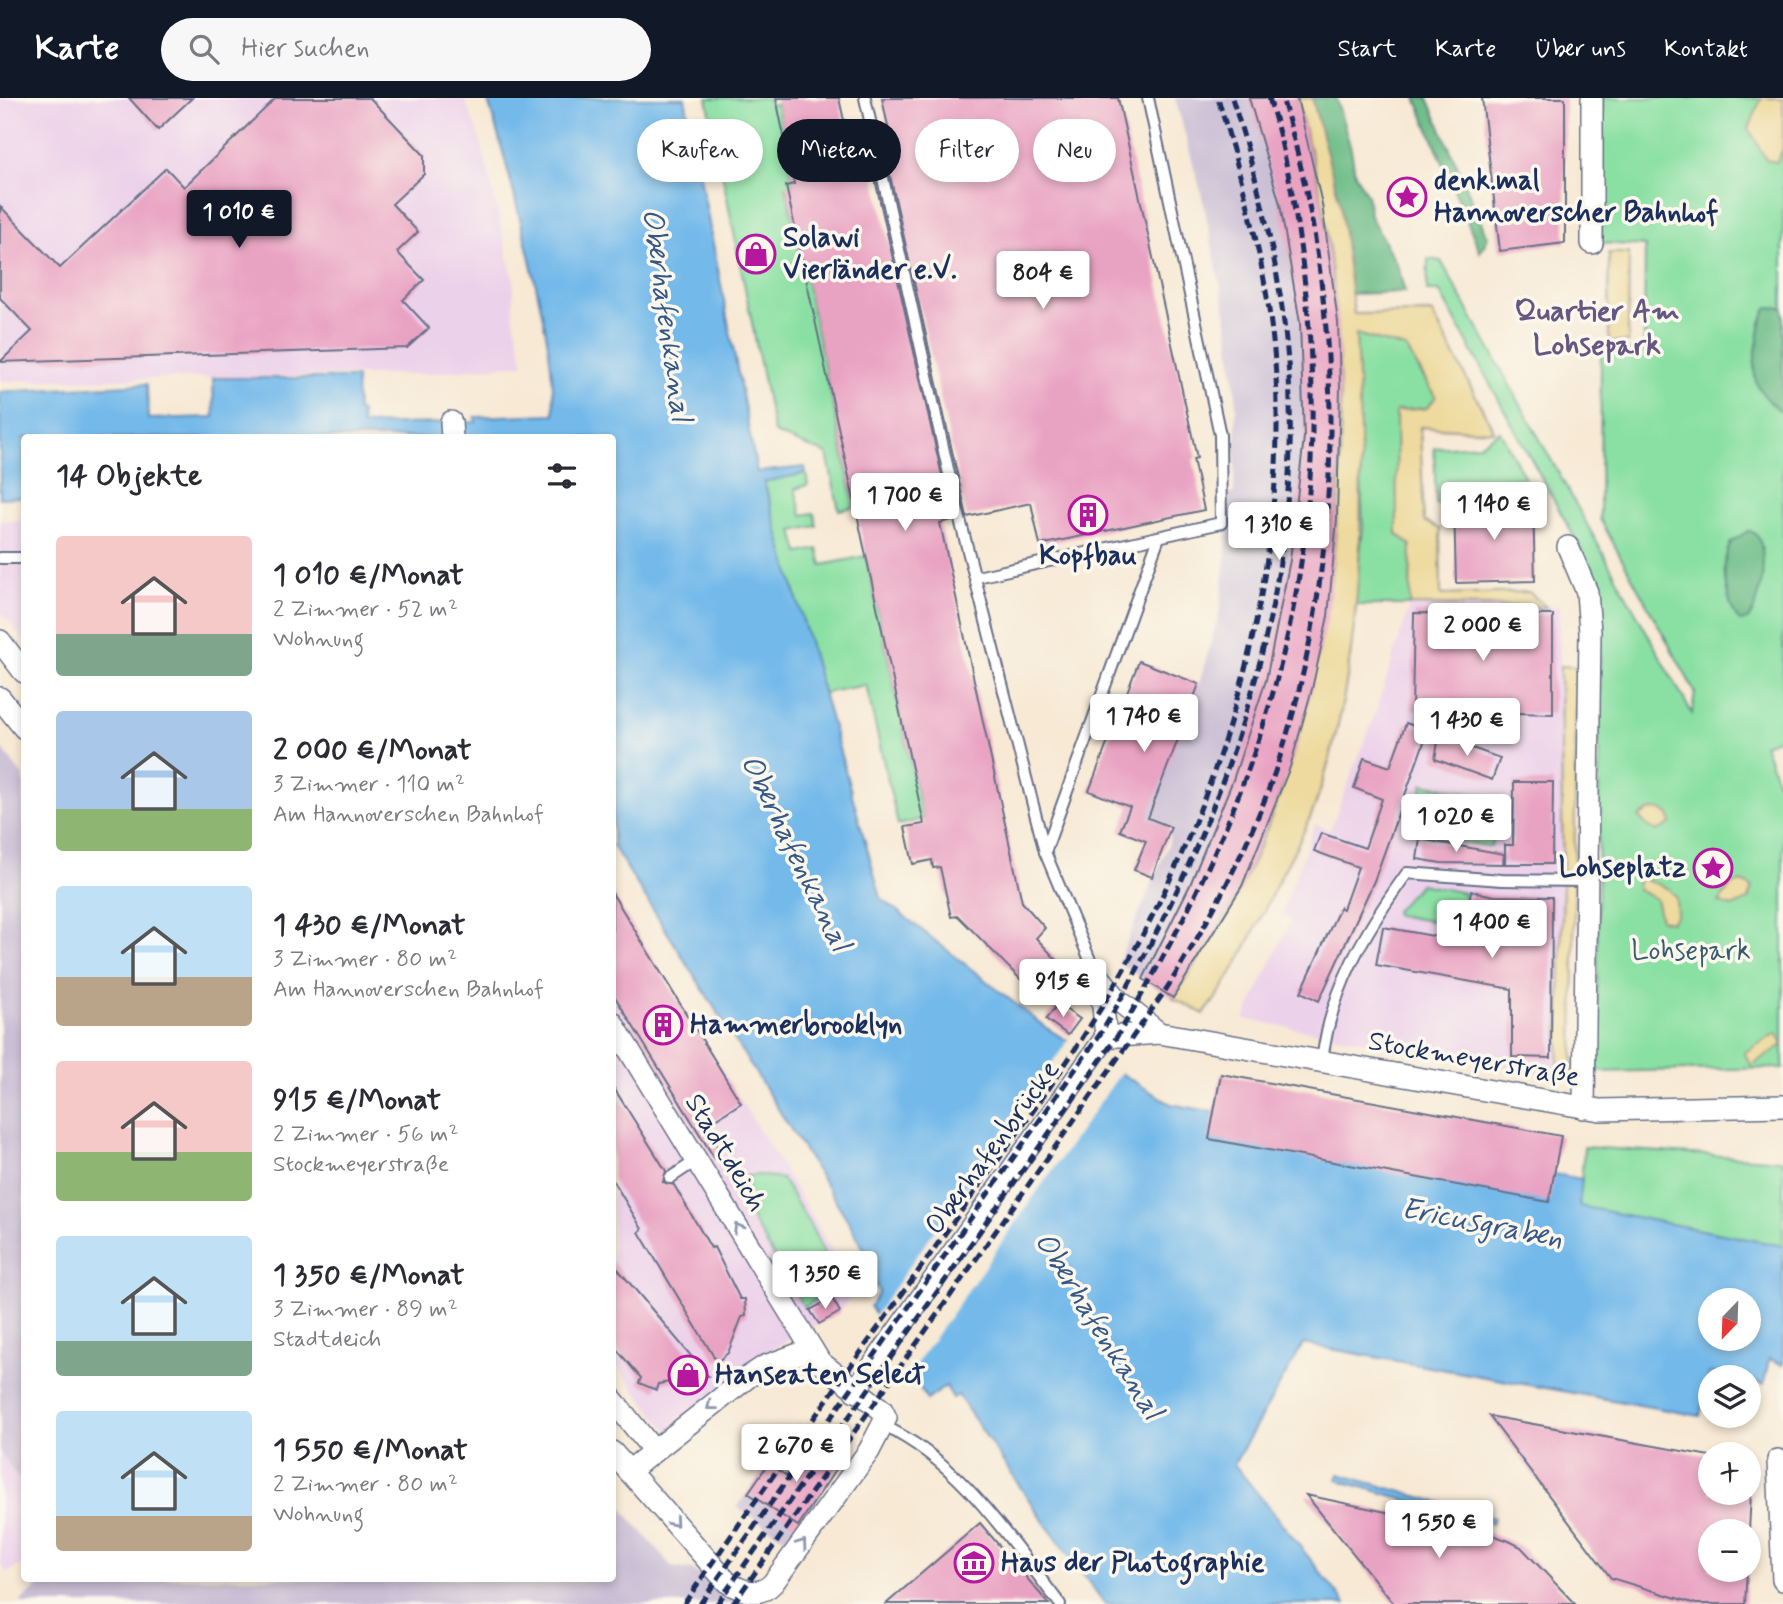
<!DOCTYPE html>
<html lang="de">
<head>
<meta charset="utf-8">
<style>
  :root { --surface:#fff; --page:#f7f7f7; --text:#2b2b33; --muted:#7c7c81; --accent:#111827 }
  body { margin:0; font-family:Mynerve,sans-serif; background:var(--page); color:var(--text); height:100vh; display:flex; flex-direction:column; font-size:26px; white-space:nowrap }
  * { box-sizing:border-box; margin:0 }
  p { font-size:23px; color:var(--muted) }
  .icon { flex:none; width:38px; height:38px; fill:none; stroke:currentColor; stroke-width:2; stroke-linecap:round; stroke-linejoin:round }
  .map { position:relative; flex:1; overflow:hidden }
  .details { position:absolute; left:21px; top:336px; width:595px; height:1148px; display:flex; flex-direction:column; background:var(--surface); border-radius:7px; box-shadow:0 4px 10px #0003 }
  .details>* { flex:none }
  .guide { position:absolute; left:637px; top:21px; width:665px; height:63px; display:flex; gap:14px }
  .needle { width:46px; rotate:203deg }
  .buttons { position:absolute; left:1698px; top:1190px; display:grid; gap:14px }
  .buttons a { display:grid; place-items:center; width:63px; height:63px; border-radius:50%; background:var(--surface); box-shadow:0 4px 10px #0003; font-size:35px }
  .price { position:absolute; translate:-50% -60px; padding:0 16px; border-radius:7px; background:#fff; color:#222; font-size:23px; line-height:46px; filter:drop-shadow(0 2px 4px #0008) }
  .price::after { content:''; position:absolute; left:50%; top:42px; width:21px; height:16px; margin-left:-10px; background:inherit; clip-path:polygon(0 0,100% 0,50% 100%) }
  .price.active { background:var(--accent); color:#fff }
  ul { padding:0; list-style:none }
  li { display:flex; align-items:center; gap:21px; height:175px; padding:0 35px }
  li span { display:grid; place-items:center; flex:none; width:196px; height:140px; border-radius:7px; color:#555 }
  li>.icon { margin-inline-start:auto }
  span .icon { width:84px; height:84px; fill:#fffc; stroke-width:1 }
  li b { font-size:30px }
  h2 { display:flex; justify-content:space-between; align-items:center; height:84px; padding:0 35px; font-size:30px }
  .pill { padding:0 24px; border-radius:32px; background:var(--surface); box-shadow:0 4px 10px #0003; font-size:24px; line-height:63px }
  .pill.active { background:var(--accent); color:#fff }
  header { display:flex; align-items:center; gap:42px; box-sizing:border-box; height:98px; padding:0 35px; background:var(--accent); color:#fff }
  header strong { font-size:33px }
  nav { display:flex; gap:38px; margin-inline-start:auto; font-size:24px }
  .search { width:490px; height:63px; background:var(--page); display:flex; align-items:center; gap:18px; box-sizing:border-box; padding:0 24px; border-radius:38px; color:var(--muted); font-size:26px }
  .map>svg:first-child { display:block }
  .built { fill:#ecd1ea }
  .industrial { fill:#cbbfd5 }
  .green { fill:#8ae0a3; stroke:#528880; stroke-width:2 }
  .forest { fill:#6fbe89; stroke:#457674; stroke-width:2 }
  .sand { fill:#eeda9e; stroke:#84847e; stroke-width:2 }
  .water { fill:#73b9ea; stroke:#4774a4; stroke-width:2; fill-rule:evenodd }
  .pier { fill:#f7e9d4 }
  .building { fill:#e9a3c2 }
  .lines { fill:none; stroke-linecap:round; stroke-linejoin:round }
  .lane-casing { stroke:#687087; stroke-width:14 }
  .street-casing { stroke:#687087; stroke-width:24 }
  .lane { stroke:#fff; stroke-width:10 }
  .street { stroke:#fff; stroke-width:21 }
  .rail { stroke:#1b2f5e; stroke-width:5; stroke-dasharray:10 5; stroke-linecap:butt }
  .oneway { stroke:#8d97ae }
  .labels { text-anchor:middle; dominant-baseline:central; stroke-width:7; stroke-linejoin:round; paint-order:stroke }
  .poi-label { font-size:28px; font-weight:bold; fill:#1b2f5e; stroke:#fbf7ec; text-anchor:start }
  .park-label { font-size:28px; fill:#375b6f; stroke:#fbf7ec }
  .street-label { font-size:28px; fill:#1b2f5e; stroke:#fbf7ec }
  .neighbourhood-label { font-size:30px; font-weight:bold; fill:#635881; stroke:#fbf7ec }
  .water-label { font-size:30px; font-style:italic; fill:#355888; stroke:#fbf7ec }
</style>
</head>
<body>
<header>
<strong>Karte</strong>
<div class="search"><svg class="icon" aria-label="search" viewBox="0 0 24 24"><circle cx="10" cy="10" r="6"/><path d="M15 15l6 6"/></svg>Hier suchen</div>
<nav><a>Start</a><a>Karte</a><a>Über uns</a><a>Kontakt</a></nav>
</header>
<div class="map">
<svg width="1783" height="1506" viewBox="0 0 1783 1506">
  <rect width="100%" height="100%" fill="#fbf7ec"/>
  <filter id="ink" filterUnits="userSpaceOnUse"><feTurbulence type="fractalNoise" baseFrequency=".0143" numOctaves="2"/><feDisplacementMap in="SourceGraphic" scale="14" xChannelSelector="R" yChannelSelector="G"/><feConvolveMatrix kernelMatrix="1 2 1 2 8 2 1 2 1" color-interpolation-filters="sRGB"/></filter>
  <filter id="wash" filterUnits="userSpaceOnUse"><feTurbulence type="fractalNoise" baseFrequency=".00686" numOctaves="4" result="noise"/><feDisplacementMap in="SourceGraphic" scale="28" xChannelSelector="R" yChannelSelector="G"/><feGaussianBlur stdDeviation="1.57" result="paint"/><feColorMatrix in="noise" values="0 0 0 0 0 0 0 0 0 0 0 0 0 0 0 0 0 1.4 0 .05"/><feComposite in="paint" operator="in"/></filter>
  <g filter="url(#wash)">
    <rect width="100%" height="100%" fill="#f7e9d4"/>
    <g class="built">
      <path d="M0,0h464l17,43 33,140 -1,33 11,50 -101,10 -423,7z"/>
      <path d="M24,422v121l-24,-30v-90z"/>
      <path d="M1410,507l149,2 4,274 -5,196 -314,-58 47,-99 -10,-5 34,-91 15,6 45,-116z"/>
      <path d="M612,795l203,327 38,71 -13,21 -73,40 -99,79 -55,-69z"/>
      <path d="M0,1355l24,33v77l-17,10 -7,-9z"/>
    </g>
    <g class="industrial">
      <path d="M1175,0h122l25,106 16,118 2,64 -3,132 -9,98 -16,73 -22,78 -48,119 -69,112 -55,-35 51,-120 2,-16 -23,-9 51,-134 21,-74 6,-54 2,-62 6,-1 2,-58v-40l-10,-83 -24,-116z"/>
      <path d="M0,648l24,31v709l-24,-33z"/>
      <path d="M797,1326l48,34 -55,84 -53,-35z"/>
      <path d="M613,1400l59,69 20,3 51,34h-720l-2,-3 28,-23h563z"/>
    </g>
    <g class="green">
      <path d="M707,0h61l2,7 7,-1 17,80 -8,3 69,320 -16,3 -12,-56 -53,-21z"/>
      <path d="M1603,0h180v639l-19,7 19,53v271l-186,4 3,-455 -4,-27 5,-4 -162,-295h-12l1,-32 13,2 251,453 3,-22 -95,-173 1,-168 43,-1 1,-104 -44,-3z"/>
      <path d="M1355,236l51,14 30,50 -9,10 -30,3 14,134 -1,60h-56l9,-77z"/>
      <path d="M1500,333l25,47 -46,2 -1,24 -42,1 -2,-57 45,-3z"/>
      <path d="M806,375l2,12 -13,4 7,26 12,-2 3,13 -24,5 6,22 19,-4 4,16 44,-9 57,263 -25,6 -32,-140 -43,8 -59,-212z"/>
      <path d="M1423,686l78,14 -10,49 -77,-14z"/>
      <path d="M1420,786l45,9 -5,33 -64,-11 -1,-4z"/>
      <path d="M1584,1049l199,13v86l-204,-40z"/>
      <path d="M760,1077l22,4c23,38 44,66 52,110l-30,18 -53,-89 -5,-42z"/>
    </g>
    <g class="forest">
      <path d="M1312,0h24l15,51 4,25 12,21 3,21 27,49 8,27 -54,2 -11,-91z"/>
      <path d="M1416,0h12l60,140 -8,14z"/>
      <path d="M1768,209l15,1v105c-32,-25 -32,-36 -25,-73 2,-12 3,-23 10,-33z"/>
      <path d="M1748,433c35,1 0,149 -20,64 -5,-17 -5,-38 3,-53z"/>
    </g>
    <g class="sand">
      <path d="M1297,0h15l28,105 14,111 78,-1 62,118 -74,-4 4,94 16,8 1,66 88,-3 17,15 -136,-2 1,-60 -14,-11 -1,-123 31,-3 9,-11 -30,-49 -50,-14c8,156 12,319 -40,469 -11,31 -30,61 -44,91 -20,41 -39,84 -68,120l-31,-16c24,-37 50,-73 69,-113 101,-210 117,-451 81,-679 -6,-36 -18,-72 -26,-108z"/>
      <path d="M1761,0h22v51l-6,13 -11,-2 -17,-31z"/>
      <path d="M1609,155h20l-1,89h-19z"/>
      <path d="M1560,568l16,1 -3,412 -15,-2 5,-196z"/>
      <path d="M1658,711l11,5 2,9 -13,8 -10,-4 -9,-10 9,-6z"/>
      <path d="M1643,780l26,11 7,8 1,18 -6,7 -10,-2 -5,-21 -19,-10 1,-9z"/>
      <path d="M1742,784l10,5 -4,13 -16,7 -13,-5 12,-17z"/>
      <path d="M1776,935l7,12 -32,20 -7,-12z"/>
    </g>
    <g class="water">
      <path d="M487,0h198l72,374 48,-5 1,6 -42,9 117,416 164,129 126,77 411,75 -3,27 204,40v119l-14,-6 -5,25 -16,-3v-4l-39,-4 -9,43 -397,-72 -69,120 112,140h-241l-61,-82 -86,-127 -5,3 -7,-12 -19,14 -57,-94 9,-14 -9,-18 4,-3 -25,-49 -236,-376 -1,-408h-588v59l-24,1v-106l147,-8 1,35 66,-2 -1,-39h143l1,33 4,1 1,13 114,-3 -1,-5 79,-3c0,-54 -13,-107 -25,-159 -13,-53 -25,-105 -42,-157zM1710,1202h38v39h-38z"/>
      <path d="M1339,1376l155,44 -2,6 -155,-44z"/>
    </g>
    <path class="pier" d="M1070,940l52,33 -215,306 -34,-59z"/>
    <g id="blocks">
      <g class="building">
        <path d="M129,0h63l-34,32z"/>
        <path d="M276,0h94l54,57v19l-32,30 26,28 -21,20 27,28 -21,20 26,28 -22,20 -407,14 32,-31 -32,-33v-92l60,62 106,-100 18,19z"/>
        <path d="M776,0h63l16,73 17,-5 80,354 -12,3 82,379 23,26 -9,10 32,34 -27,28 -83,-84 -7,1 -11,-50 -7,1 -1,-8 -19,4 -8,-37 19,-3 -138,-638 8,-2z"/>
        <path d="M882,0h236l79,360 -4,1 11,51 -164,35 -9,-42 -64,14 -80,-355 8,-2z"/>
        <path d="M1249,0h48l25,106 16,118 2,64 -3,133 -9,97 -16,73 -22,78 -48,119 -69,112 -30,-19 47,-94 43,-105 33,-100 24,-120 14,-123 -4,-114 -20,-119z"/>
        <path d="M1482,0h83v145l-65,8z"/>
        <path d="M1533,404l2,79 -79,2 -2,-79z"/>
        <path d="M1414,515l139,2v99l-141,-4z"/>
        <path d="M1139,563l60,23 -51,134 23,9 -19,50 -18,-7 12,-29 -26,-10 10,-24 -41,-16z"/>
        <path d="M1406,625l22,8 -54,150 -55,120 -18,-9 39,-85 3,2 15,-42 -44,-16 7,-18 44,15 17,-49 -28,-11 10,-30 26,9z"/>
        <path d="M1439,638l61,22 -8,22 -57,-21z"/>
        <path d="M1514,684h39l-1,82h-47v-19h8z"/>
        <path d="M1420,741l84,15 -1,10 -62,-1 -24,-4z"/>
        <path d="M1471,793l23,5 58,1 -1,161 -39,-1v-68l-136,-24 7,-38 78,14z"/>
        <path d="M612,795l129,210 -31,20 10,34 -5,2 -103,-167z"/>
        <path d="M1058,906l22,15 -12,16 -22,-16z"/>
        <path d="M1221,976l340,62 -12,66 -340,-63z"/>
        <path d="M612,987l54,86 -3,11 11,3 37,63 3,-1 26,52h5l1,17 -4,1 -14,36 -11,9 -78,-130 3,-3 -30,-50z"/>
        <path d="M612,1164l96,114 -50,8 -2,6 -17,-7 2,-5 -29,-34z"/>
        <path d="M832,1200l8,14 -21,12 -9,-14z"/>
        <path d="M1489,1318l221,40v37h41l-2,38h-39v39h37l-2,34h-49l-85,-26z"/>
        <path d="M809,1343l31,22 -42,63 -50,-33 20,-29 19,12z"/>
        <path d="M1306,1397l184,39 19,7 12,6 54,57h-181z"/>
        <path d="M980,1425l69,81h-163z"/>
      </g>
    </g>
  </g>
  <g filter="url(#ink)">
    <use href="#blocks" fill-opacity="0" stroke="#687087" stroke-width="2"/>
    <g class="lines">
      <defs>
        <g id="lane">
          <path d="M865,0l89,398 91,356 50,120"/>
          <path d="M0,460h24"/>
          <path d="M977,479l244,-54 -1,-88 -72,-337"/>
          <path d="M1045,754l114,-315"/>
          <path d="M1322,964c8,-72 43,-131 85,-189l95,7 85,1"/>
          <path d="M670,1080l27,-18"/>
          <path d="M884,1328c78,37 125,113 176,178"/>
        </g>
        <g id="street">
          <path d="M1592,145v-145"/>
          <path d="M451,324l1,16"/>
          <path d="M1568,449l19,45 3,40 -6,476"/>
          <path d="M0,543l24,31"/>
          <path d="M0,600l24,30"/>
          <path d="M1099,879l19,23 41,33"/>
          <path d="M612,924l208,340 62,48 4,8 -17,33 -96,132c-13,15 -32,8 -46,-1l-115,-130"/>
          <path d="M1106,939l53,-4 441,77 183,-4"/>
          <path d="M855,1293l251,-354 -3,-31 -8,-34"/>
          <path d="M612,1301l42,52"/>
          <path d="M1778,1362l5,120"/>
          <path d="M629,1373l119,-94 17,-11 47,-17"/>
        </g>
      </defs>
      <use href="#lane" class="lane-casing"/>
      <use href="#street" class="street-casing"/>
      <use href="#lane" class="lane"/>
      <use href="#street" class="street"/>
      <g class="rail">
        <path d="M684,1506c84,-123 171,-243 257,-365 64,-89 131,-177 184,-272 94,-166 154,-364 152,-555 0,-107 -29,-212 -59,-314"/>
        <path d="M700,1506l403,-574c111,-189 193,-403 187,-626 -2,-103 -27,-208 -58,-306"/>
        <path d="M717,1506l399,-566c144,-235 219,-466 190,-743 -7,-66 -17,-133 -37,-197"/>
        <path d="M733,1506l432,-613c39,-61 73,-124 100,-192 82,-213 85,-483 17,-701"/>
      </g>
    </g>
    <defs><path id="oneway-chevron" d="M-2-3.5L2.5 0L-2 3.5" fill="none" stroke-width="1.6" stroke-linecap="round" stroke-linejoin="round" transform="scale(1.75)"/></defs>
    <g class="oneway">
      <use href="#oneway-chevron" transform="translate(738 1130) rotate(-121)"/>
      <use href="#oneway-chevron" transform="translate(711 1308) rotate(142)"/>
      <use href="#oneway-chevron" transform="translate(674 1424) rotate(49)"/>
      <use href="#oneway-chevron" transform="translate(802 1446) rotate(-54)"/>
    </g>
  </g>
  <defs>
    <symbol id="sight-ring" viewBox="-11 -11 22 22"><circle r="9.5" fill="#fbf7ec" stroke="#b5179e" stroke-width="1.5"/><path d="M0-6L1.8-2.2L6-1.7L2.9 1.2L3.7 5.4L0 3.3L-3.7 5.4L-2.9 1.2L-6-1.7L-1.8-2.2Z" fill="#b5179e"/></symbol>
    <symbol id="shop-ring" viewBox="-11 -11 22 22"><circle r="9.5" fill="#fbf7ec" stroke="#b5179e" stroke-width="1.5"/><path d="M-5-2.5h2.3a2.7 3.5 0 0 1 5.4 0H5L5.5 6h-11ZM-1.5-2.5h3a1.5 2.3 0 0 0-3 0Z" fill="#b5179e"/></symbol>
    <symbol id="building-ring" viewBox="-11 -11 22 22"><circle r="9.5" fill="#fbf7ec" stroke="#b5179e" stroke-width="1.5"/><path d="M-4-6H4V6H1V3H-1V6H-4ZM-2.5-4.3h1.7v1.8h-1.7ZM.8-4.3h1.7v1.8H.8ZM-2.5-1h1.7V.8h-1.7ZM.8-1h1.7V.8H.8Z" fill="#b5179e"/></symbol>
    <symbol id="museum-ring" viewBox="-11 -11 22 22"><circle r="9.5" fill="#fbf7ec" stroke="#b5179e" stroke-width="1.5"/><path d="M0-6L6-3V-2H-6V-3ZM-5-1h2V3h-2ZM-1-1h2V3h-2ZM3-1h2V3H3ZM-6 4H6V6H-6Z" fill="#b5179e"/></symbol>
  </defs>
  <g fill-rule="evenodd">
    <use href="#sight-ring" x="1385" y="77" width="44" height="44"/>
    <use href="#shop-ring" x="734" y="134" width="44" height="44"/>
    <use href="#building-ring" x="1066" y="395" width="44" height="44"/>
    <use href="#sight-ring" x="1691" y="748" width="44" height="44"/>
    <use href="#building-ring" x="641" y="905" width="44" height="44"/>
    <use href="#shop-ring" x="666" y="1255" width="44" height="44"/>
    <use href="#museum-ring" x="952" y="1443" width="44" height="44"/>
  </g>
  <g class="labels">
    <g class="poi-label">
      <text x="1434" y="83">denk.mal<tspan x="1434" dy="32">Hannoverscher Bahnhof</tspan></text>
      <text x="783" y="140">Solawi<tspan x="783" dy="32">Vierländer e.V.</tspan></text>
      <text x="1088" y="458" text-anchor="middle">Kopfbau</text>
      <text x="1686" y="770" text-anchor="end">Lohseplatz</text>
      <text x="690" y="927">Hammerbrooklyn</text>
      <text x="715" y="1277">Hanseaten Select</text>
      <text x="1001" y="1465">Haus der Photographie</text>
    </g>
    <g class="park-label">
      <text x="1691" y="853">Lohsepark</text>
    </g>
    <g class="street-label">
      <text transform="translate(1474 962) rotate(10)">Stockmeyerstraße</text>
      <text transform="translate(993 1050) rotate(-54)">Oberhafenbrücke</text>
      <text transform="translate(725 1055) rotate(59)">Stadtdeich</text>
    </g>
    <g class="neighbourhood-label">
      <text x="1597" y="213">Quartier Am<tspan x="1597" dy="34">Lohsepark</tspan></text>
    </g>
    <g class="water-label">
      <text transform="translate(666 217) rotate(82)">Oberhafenkanal</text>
      <text transform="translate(795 755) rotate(64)">Oberhafenkanal</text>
      <text transform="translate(1482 1126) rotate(11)">Ericusgraben</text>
      <text transform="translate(1098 1228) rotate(58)">Oberhafenkanal</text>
    </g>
  </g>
</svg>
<div class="buttons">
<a><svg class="needle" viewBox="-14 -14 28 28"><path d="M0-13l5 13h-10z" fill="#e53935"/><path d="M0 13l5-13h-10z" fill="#7c7c81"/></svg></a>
<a><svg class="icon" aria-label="layers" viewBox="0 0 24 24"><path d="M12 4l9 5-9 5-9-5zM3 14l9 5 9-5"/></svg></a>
<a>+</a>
<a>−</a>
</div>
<b class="price active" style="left:239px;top:152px">1 010 €</b>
<b class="price" style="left:1043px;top:213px">804 €</b>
<b class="price" style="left:905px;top:435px">1 700 €</b>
<b class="price" style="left:1494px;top:444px">1 140 €</b>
<b class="price" style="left:1279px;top:464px">1 310 €</b>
<b class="price" style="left:1483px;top:565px">2 000 €</b>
<b class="price" style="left:1144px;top:656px">1 740 €</b>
<b class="price" style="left:1467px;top:660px">1 430 €</b>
<b class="price" style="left:1456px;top:756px">1 020 €</b>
<b class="price" style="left:1492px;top:862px">1 400 €</b>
<b class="price" style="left:1063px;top:921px">915 €</b>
<b class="price" style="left:825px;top:1213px">1 350 €</b>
<b class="price" style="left:796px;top:1386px">2 670 €</b>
<b class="price" style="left:1439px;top:1462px">1 550 €</b>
<div class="guide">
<a class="pill">Kaufen</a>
<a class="pill active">Mieten</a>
<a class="pill">Filter</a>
<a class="pill">Neu</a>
</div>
<section class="details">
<h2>14 Objekte<svg class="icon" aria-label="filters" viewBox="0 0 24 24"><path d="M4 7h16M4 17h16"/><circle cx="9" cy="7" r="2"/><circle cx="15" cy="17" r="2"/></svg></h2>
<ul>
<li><span style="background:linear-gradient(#f6c9c9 70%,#7fa58c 0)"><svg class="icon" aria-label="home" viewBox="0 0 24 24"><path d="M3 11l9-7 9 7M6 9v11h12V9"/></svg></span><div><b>1 010 €/Monat</b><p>2 Zimmer · 52 m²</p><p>Wohnung</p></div></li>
<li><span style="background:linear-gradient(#a9c7e8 70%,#8fb573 0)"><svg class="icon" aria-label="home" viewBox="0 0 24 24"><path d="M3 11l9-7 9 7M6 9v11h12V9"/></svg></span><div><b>2 000 €/Monat</b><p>3 Zimmer · 110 m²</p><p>Am Hannoverschen Bahnhof</p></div></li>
<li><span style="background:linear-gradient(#bfe0f5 65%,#b9a48a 0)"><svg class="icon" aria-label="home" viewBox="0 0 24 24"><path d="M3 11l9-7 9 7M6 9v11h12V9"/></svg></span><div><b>1 430 €/Monat</b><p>3 Zimmer · 80 m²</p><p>Am Hannoverschen Bahnhof</p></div></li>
<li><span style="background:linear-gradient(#f6c9c9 65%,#8fb573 0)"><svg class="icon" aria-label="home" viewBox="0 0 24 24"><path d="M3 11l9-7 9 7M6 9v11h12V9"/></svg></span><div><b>915 €/Monat</b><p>2 Zimmer · 56 m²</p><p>Stockmeyerstraße</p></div></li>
<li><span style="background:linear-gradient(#bfe0f5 75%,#7fa58c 0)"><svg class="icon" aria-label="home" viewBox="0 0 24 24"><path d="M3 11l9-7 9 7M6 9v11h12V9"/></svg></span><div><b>1 350 €/Monat</b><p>3 Zimmer · 89 m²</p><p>Stadtdeich</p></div></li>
<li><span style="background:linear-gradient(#bfe0f5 75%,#b9a48a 0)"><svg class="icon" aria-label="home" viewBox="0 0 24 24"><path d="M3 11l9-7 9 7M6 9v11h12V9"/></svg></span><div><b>1 550 €/Monat</b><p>2 Zimmer · 80 m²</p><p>Wohnung</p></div></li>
</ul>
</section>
</div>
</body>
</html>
